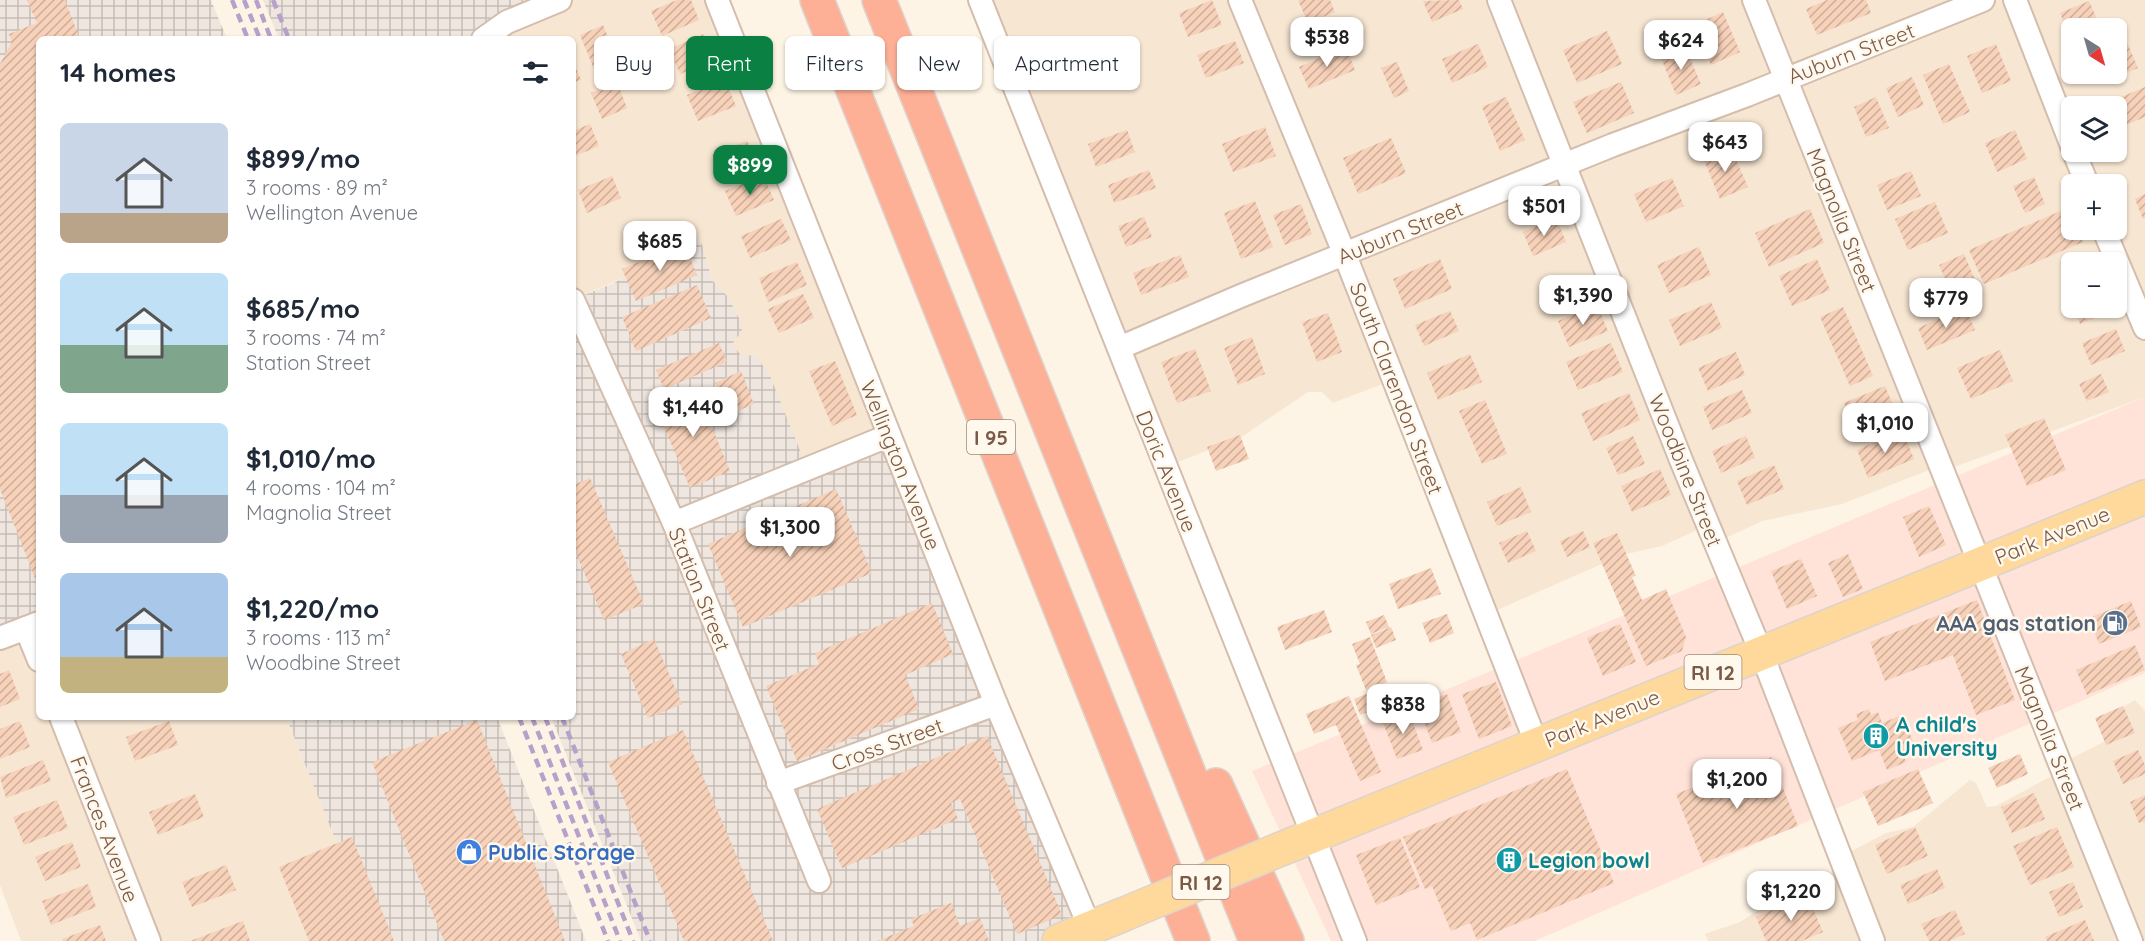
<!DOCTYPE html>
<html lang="en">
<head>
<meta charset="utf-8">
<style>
  :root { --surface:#fff; --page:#f2f2f3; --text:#1f2937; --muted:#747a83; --accent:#0b8043 }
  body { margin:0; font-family:Quicksand,sans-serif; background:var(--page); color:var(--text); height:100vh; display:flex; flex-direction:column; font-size:22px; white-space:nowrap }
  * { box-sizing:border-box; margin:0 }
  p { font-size:20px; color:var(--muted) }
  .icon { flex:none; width:33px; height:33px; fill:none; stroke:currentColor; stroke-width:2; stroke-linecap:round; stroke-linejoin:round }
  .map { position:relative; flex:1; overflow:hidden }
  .details { position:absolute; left:36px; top:36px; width:540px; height:684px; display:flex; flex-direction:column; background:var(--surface); border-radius:9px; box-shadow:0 2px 4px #0004 }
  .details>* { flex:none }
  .banner { position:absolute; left:594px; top:36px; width:570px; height:54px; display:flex; gap:12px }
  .needle { width:39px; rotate:143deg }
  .buttons { position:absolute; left:2061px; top:18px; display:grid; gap:12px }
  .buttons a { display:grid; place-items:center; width:66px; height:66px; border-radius:9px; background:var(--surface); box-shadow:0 2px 4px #0004; font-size:30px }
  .price { position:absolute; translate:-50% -51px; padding:0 14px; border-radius:12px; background:#fff; color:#222; font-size:20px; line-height:39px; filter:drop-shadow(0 2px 3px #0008) }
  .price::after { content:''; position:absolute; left:50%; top:36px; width:18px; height:14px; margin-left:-9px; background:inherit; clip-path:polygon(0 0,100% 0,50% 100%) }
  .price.current { background:var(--accent); color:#fff }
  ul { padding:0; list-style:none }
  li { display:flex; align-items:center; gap:18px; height:150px; padding:0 24px }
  li span { display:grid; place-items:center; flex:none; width:168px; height:120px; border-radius:9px; color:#555 }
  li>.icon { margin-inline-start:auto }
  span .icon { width:72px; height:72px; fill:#fffc; stroke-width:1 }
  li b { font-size:26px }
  h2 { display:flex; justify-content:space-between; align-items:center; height:72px; padding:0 24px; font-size:26px }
  .tag { padding:0 21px; border-radius:9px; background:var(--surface); box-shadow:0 2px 4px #0004; font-size:21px; line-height:54px }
  .tag.current { background:var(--accent); color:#fff }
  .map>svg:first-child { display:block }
  .residential { fill:#f7e6d2; fill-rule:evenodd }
  .commercial { fill:#ffe3d8 }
  .industrial { fill:url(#industrial-grid) }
  .building { fill:url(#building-hatch) }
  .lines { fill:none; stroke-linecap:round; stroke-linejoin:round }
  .minor-casing { stroke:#d4bdac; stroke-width:26 }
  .primary-casing { stroke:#dcd4cf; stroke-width:36 }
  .motorway-casing { stroke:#dcd4cf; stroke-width:36 }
  .minor { stroke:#fff; stroke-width:22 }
  .primary { stroke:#ffd99b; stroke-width:33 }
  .motorway { stroke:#feb096; stroke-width:33 }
  .rail { stroke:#b7a1ca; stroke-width:4.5; stroke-dasharray:9 6; stroke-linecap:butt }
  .primary-bridge-casing { stroke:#dcd4cf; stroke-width:36; stroke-linecap:butt }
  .primary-bridge { stroke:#ffd99b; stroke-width:33 }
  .labels { text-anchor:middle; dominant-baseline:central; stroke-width:5; stroke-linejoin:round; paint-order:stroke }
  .shield { fill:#fff8ed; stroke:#a28979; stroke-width:1.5 }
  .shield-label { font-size:20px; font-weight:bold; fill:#7a5947 }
  .street-label { font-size:21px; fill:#7a5947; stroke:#fff8ed }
  .service-label { font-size:21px; font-weight:bold; fill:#4e5e75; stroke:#fff8ed; text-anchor:end }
  .culture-label { font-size:21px; font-weight:bold; fill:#0d838f; stroke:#fff8ed; text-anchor:start }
  .shop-label { font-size:21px; font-weight:bold; fill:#366cbe; stroke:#fff8ed; text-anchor:start }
</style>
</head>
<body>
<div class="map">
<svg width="2145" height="941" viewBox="0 0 2145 941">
  <defs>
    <pattern id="industrial-grid" width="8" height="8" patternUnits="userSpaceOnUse" patternTransform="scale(1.5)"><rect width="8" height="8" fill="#eee6df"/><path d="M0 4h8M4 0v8" fill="none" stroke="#c6bdb7"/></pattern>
    <pattern id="building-hatch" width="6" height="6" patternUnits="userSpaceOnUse" patternTransform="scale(1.5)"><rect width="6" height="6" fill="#f7d1b9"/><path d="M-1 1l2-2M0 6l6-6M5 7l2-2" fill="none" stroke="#cdad98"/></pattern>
  </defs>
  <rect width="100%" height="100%" fill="#fef4e5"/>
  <g class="residential">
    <path d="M565,0h152l170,432 -78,37 -76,-126 9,-12 -14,-34 -16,-17 -10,-36 -128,55 -1,-260h-84z"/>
    <path d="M979,0h1166v397l-199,73 -9,-3 -95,37 -80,17 -45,21 -11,-16 -44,20 -40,9 -136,60 -95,-234 -58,22 -11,-11h-14l-68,46 -75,29zM2072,28h44v46h-44zM2072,106h44v46h-44zM2072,184h44v46h-44zM2072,262h44v46h-44z"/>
    <path d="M39,619v98h247l90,224h-355l-21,-56v-252z"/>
    <path d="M2135,700l10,11v230h-437l-3,-7 35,-12 28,-18h6l26,-17 41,-18 3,-14 42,-22 27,-6 57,-47 6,3 11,24 9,-1 63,-34 5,-10 63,-32 -9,-20z"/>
  </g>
  <path class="commercial" d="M2145,397v276l-610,268h-204l-79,-170z"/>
  <g class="industrial">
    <path d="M0,0h211l16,39h-188v580l-39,14z"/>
    <path d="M263,0h302l-76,39h-210z"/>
    <path d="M694,237l8,7 10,36 16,17 13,25 1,9 -9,12 8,13 14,-1 15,21 36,89 81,-28 200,492 -28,12h-418l-90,-224h22v-419l1,1 40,-16z"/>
    <path d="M286,717h211l89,224h-210z"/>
  </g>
  <g class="building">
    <path d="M27,0h38l15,39h-41v549l-39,-99v-425l12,-22 -3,-8 28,-11z"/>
    <path d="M677,0h14l8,20 -37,16 -11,-25z"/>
    <path d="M1212,0l10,25 -34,12 -9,-24z"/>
    <path d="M1298,0h32l5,12 -27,11z"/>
    <path d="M1459,0l4,9 -31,13 -9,-21z"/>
    <path d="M1827,0h39l5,13 -54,22 -11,-26z"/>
    <path d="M2089,1l11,25 -7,2h-21l-1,13 -11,-28z"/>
    <path d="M1723,12l17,40 -29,13 -17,-40z"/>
    <path d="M603,25l14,34 -23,10 -14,-34z"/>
    <path d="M1607,31l15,33 -45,19 -14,-33z"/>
    <path d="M2123,33l15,35 -34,14 -4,-8h16v-38z"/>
    <path d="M703,34l10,26 -33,14 -11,-25z"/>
    <path d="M1086,36l10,27 -40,15 -10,-27z"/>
    <path d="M1235,41l9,22 -38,15 -9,-23z"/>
    <path d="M1478,44l10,23 -36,16 -10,-24z"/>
    <path d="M1996,44l15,37 -29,12 -15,-37z"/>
    <path d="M1346,47l9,23 -46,19 -10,-22z"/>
    <path d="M1685,47l16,37 -25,11 -15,-37z"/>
    <path d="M573,61l8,19 -8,3z"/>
    <path d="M1397,62l12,29 -15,7 -13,-30z"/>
    <path d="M1949,64l21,48 -27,12 -20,-49z"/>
    <path d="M1912,77l12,28 -26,12 -12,-29z"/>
    <path d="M725,79l11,27 -38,15 -11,-26z"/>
    <path d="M617,82l10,26 -25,11 -11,-26z"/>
    <path d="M1621,82l13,31 -47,20 -14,-31z"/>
    <path d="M2145,87v30l-29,12v-23h-16z"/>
    <path d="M1506,97l19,43 -25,11 -18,-44z"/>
    <path d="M1876,97l13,31 -23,9 -12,-30z"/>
    <path d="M590,124l9,22 -26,11v-26z"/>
    <path d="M1265,127l11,29 -43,16 -11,-28z"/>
    <path d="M1127,130l8,22 -39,15 -8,-23z"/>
    <path d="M2015,130l12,29 -30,13 -12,-29z"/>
    <path d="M1391,138l15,35 -48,21 -15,-36z"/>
    <path d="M747,141l8,17 -35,15 -8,-18z"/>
    <path d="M1730,146l18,41 -28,12 -17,-41z"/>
    <path d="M1149,170l7,18 -42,15 -6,-18z"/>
    <path d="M1911,171l10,25 -34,14 -10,-25z"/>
    <path d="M763,175l11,25 -38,16 -11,-25z"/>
    <path d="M612,176l9,22 -34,15 -9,-23z"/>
    <path d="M2034,177l11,27 -20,9 -12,-27z"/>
    <path d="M1672,178l12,28 -38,16 -12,-28z"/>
    <path d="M2145,194v24l-2,1 -8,-20z"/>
    <path d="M1255,201l18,46 -32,12 -17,-46z"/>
    <path d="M1935,202l13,31 -40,17 -13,-31z"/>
    <path d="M1301,204l11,30 -27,11 -12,-30z"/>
    <path d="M2068,208l4,7v15h6l5,12 -99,42 -15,-34z"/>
    <path d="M1810,209l14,34 -55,24 -14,-34z"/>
    <path d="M1144,217l8,20 -26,10 -8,-21z"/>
    <path d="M1556,218l10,24 -33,14 -10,-24z"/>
    <path d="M781,219l10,21 -41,18 -9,-22z"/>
    <path d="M684,243l13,32 -61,26 -14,-32z"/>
    <path d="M1699,247l12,28 -42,18 -12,-28z"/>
    <path d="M1964,254l11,26 -25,11 -11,-26z"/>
    <path d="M1180,255l9,22 -48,18 -8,-22z"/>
    <path d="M1440,259l12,30 -47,20 -12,-30z"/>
    <path d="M1817,259l13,31 -38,16 -13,-30z"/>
    <path d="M797,262l10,23 -39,17 -9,-24z"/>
    <path d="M697,285l14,33 -75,33 -14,-34z"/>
    <path d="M803,294l11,24 -35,15 -11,-24z"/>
    <path d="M1711,302l11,26 -42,18 -11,-26z"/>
    <path d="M1597,305l11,26 -39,16 -11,-26z"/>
    <path d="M1843,307l30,69 -23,10 -30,-69z"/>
    <path d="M1965,307l10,23 -48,20 -9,-22z"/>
    <path d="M2073,308h36l2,3 -31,13z"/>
    <path d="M1450,311l9,20 -35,15 -9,-21z"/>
    <path d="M1328,313l14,39 -25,10 -15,-40z"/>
    <path d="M2116,329l9,22 -34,14 -9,-22z"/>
    <path d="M1252,337l13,37 -27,11 -14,-37z"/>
    <path d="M719,343l8,19 -63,27 -8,-19z"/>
    <path d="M1611,343l12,29 -45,18 -12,-28z"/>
    <path d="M1195,349l16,42 -34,12 -16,-41z"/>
    <path d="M2000,350l13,31 -42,18 -14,-31z"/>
    <path d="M1736,352l9,23 -37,16 -10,-23z"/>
    <path d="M1470,354l12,28 -44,18 -11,-27z"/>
    <path d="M835,361l22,54 -25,11 -23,-55z"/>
    <path d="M741,371l13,33 -26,11 -13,-32z"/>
    <path d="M2101,374l8,18 -22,9 -8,-17z"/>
    <path d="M1885,386l12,29 -40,17 -13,-29z"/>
    <path d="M696,388l34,83 -40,17 -35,-82z"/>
    <path d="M1742,390l10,23 -40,17 -9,-23z"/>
    <path d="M1629,393l11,27 -47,21 -12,-28z"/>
    <path d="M1485,400l22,54 -25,10 -23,-53z"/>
    <path d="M2044,418l22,52 -39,16 -22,-51z"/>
    <path d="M1902,430l12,29 -46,19 -11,-28z"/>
    <path d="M1240,435l9,24 -33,12 -9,-24z"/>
    <path d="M1633,436l12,28 -27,11 -12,-27z"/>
    <path d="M1746,436l9,22 -34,15 -9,-22z"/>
    <path d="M1774,465l10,24 -37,16 -10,-24z"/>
    <path d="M1660,469l11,26 -39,17 -11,-26z"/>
    <path d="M590,478l54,126 -40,16 -31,-74v-61z"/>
    <path d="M1521,487l10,25 -34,14 -10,-24z"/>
    <path d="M836,489l36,84 -129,54 -35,-83z"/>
    <path d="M1929,506l17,39 -27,12 -16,-40z"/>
    <path d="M1527,531l9,20 -28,12 -9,-20z"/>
    <path d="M1583,531l7,16 -23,10 -7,-16z"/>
    <path d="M1617,533l19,43 -4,1 10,23 24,-11 20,48 -4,14 -36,15 -53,-123z"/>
    <path d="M1848,554l15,35 -20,8 -15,-34z"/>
    <path d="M1801,559l16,37 -30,13 -16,-38z"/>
    <path d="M1431,568l10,26 -43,15 -9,-25z"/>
    <path d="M1977,600l38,100 -39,15 -23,-60 -68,26 -15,-39z"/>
    <path d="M2131,601l10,26 -42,17 -10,-26z"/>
    <path d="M932,603l21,51 -48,21 14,34 -122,52 -31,-75 53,-22 -4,-11z"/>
    <path d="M1324,610l8,22 -47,18 -8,-23z"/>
    <path d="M1447,614l7,19 -24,10 -8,-20z"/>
    <path d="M1384,615l5,12 -18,7 -5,-12z"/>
    <path d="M1620,624l16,38 -33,14 -16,-38z"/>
    <path d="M1391,627l5,13 -20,8 -5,-13z"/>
    <path d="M1370,637l17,45 -21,8 -10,-25 4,-1 -8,-20z"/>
    <path d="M654,639l28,65 -34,14 -27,-64z"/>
    <path d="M2135,645l10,25 -58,25 -11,-25z"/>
    <path d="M9,670l11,29 -20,8v-33z"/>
    <path d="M1496,682l16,44 -33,13 -17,-45z"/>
    <path d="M1371,692l6,17 -17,6 -6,-16z"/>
    <path d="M1447,694l14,38 -29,11 -14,-38z"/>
    <path d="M1349,696l32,76 -21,9 -24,-56 -22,9 -8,-20z"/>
    <path d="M2123,706l12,27 -29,12 -11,-27z"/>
    <path d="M1869,709l2,6 7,-3 4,11 20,-8 12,29 -3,1 3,7 -10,4 2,6 -19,8 -8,-20 -27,11 -14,-33 20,-8 -2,-6z"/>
    <path d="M1408,710l15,40 -26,9 -15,-39z"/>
    <path d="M477,720l88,221h-121l-72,-179z"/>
    <path d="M20,721l10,26 -30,12v-30z"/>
    <path d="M169,721l9,24 -43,16 -9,-24z"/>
    <path d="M683,730l90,211h-89l-76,-179z"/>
    <path d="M987,736l75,179 -45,19 -57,-135 -9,4 7,16 -116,49 -25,-59z"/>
    <path d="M2138,750l7,15v9l-22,10 -10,-23z"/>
    <path d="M2020,754l8,20 -31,14 -9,-20z"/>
    <path d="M1771,757l27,69 -95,37 -27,-69z"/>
    <path d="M43,760l8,21 -45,17 -6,-21z"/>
    <path d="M1567,769l47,114 -137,57 -7,-17 -19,8 -19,-45 -7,3 -22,-52z"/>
    <path d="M1918,769l15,34 -55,23 -15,-34z"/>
    <path d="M2034,793l11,26 -33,14 -11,-26z"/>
    <path d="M195,794l9,23 -46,18 -9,-23z"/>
    <path d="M2145,795v26l-6,2 -9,-21z"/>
    <path d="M57,800l11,28 -44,17 -11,-28z"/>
    <path d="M1915,827l13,29 -41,18 -12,-29z"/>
    <path d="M2057,827l17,40 -44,18 -17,-39z"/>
    <path d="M352,837l42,104h-85l-30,-74z"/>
    <path d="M1400,838l20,49 -44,18 -20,-50z"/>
    <path d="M72,842l9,25 -36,14 -10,-24z"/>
    <path d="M226,865l10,25 -44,17 -10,-25z"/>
    <path d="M1937,869l8,19 -37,16 -8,-19z"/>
    <path d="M2073,882l10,25 -24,10 -10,-25z"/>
    <path d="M88,884l8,23 -45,18 -9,-24z"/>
    <path d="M1807,895l16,37 -21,9h-36l-10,-24z"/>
    <path d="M951,903l9,23 20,-8 9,23h-112l37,-15 -3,-7z"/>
    <path d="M1955,910l10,24 -16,7h-20l-8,-17z"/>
    <path d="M2085,920l9,21h-47l-2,-4z"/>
    <path d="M243,921l7,20h-60z"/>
    <path d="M100,925l6,16h-43l-1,-2z"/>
  </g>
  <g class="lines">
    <defs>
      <g id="minor">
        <path d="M717,0l279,704 94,224"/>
        <path d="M980,0l375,941"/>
        <path d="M1240,0l105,255 192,490"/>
        <path d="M1499,0l182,460 80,192 112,289"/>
        <path d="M1754,0l377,941"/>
        <path d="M2015,0l57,146"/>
        <path d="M483,39l24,-17 53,-22"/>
        <path d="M2074,152l13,32"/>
        <path d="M2104,230l41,98"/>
        <path d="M573,300l101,223 145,358"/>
        <path d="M1119,348l124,-53 370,-150 134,-50 236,-95"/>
        <path d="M674,523l214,-87"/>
        <path d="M26,628l13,32"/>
        <path d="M0,638l39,-15"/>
        <path d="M61,717l88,224"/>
        <path d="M778,783l218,-79"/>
      </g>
      <g id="primary">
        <path d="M1281,849l864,-352"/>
        <path d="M1059,941l63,-26"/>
      </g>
      <g id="motorway">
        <path d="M817,0l376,941"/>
        <path d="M879,0l377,941"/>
        <path d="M1216,785l71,156"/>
      </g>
    </defs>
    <use href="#minor" class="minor-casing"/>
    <use href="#primary" class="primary-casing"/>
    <use href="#motorway" class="motorway-casing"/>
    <use href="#minor" class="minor"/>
    <use href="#primary" class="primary"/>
    <use href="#motorway" class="motorway"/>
    <g class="rail">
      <path d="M232,0l16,39"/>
      <path d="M244,0l16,39"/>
      <path d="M256,0l15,39"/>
      <path d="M273,0l16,39"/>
      <path d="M519,717l89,224"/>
      <path d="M532,717l88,224"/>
      <path d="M545,717l88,224"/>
      <path d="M562,717l88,224"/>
    </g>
    <defs>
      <path id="primary-bridge" d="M1122,915l159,-66"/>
    </defs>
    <use href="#primary-bridge" class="primary-bridge-casing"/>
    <use href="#primary-bridge" class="primary-bridge"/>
  </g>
  <defs>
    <symbol id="fuel-disc" viewBox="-11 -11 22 22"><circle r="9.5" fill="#5c6f8a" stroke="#fff8ed"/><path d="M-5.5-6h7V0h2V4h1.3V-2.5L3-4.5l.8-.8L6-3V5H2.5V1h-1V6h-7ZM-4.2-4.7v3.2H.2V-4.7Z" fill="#fff"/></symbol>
    <symbol id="building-disc" viewBox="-11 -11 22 22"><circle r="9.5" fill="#0f9aa8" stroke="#fff8ed"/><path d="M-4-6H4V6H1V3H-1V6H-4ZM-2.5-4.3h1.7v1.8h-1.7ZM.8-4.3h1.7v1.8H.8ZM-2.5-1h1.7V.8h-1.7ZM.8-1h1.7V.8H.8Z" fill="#fff"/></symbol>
    <symbol id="shop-disc" viewBox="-11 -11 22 22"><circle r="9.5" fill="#3f7fe0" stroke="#fff8ed"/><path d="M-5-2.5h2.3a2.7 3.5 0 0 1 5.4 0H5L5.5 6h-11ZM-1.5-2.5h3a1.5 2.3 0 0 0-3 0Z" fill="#fff"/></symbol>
  </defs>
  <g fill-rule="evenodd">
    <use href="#fuel-disc" x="2100" y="608" width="30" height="30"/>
    <use href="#building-disc" x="1861" y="721" width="30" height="30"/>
    <use href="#shop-disc" x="454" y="837" width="30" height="30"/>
    <use href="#building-disc" x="1494" y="845" width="30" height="30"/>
  </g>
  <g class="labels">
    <g class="shield">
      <rect x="967" y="420" width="48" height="34" rx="4.5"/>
      <rect x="1684.5" y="655" width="57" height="34" rx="4.5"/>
      <rect x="1172.5" y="865" width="57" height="34" rx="4.5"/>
    </g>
    <g class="shield-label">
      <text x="991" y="437">I 95</text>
      <text x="1713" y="672">RI 12</text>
      <text x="1201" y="882">RI 12</text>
    </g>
    <g class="street-label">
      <text transform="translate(1851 53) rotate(-21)">Auburn Street</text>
      <text transform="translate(1842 220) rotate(68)">Magnolia Street</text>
      <text transform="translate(1400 232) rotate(-22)">Auburn Street</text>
      <text transform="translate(1397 388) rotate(69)">South Clarendon Street</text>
      <text transform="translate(901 465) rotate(68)">Wellington Avenue</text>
      <text transform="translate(1686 470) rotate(68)">Woodbine Street</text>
      <text transform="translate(1167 471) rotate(68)">Doric Avenue</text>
      <text transform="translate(2052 535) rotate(-22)">Park Avenue</text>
      <text transform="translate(700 589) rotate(68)">Station Street</text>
      <text transform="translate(1602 718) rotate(-22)">Park Avenue</text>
      <text transform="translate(2050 738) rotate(68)">Magnolia Street</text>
      <text transform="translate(887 744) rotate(-20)">Cross Street</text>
      <text transform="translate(105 829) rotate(69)">Frances Avenue</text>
    </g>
    <g class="service-label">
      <text x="2096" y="623">AAA gas station</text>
    </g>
    <g class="culture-label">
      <text x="1896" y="724">A child's<tspan x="1896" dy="24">University</tspan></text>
      <text x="1528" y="860">Legion bowl</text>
    </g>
    <g class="shop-label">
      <text x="488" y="852">Public Storage</text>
    </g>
  </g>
</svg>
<div class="buttons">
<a><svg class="needle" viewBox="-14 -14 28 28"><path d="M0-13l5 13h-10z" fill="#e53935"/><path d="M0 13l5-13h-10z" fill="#747a83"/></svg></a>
<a><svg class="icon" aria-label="layers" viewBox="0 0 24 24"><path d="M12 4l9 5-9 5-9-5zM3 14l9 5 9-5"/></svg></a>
<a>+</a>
<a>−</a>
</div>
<b class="price" style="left:1327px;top:68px">$538</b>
<b class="price" style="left:1681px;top:71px">$624</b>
<b class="price" style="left:1725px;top:173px">$643</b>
<b class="price current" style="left:750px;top:196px">$899</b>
<b class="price" style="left:1544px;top:237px">$501</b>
<b class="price" style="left:660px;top:272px">$685</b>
<b class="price" style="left:1583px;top:326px">$1,390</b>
<b class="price" style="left:1946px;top:329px">$779</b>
<b class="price" style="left:693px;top:438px">$1,440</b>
<b class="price" style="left:1885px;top:454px">$1,010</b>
<b class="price" style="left:790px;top:558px">$1,300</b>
<b class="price" style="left:1403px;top:735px">$838</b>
<b class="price" style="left:1737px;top:810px">$1,200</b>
<b class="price" style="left:1791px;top:922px">$1,220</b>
<div class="banner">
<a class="tag">Buy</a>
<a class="tag current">Rent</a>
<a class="tag">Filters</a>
<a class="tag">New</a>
<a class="tag">Apartment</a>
</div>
<section class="details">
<h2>14 homes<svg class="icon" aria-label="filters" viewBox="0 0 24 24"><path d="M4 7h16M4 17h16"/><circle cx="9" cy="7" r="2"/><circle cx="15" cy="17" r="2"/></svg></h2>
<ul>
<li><span style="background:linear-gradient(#c9d6e8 75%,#b9a48a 0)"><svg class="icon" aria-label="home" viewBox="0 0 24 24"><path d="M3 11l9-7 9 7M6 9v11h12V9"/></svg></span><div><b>$899/mo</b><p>3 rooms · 89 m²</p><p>Wellington Avenue</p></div></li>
<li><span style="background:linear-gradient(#bfe0f5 60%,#7fa58c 0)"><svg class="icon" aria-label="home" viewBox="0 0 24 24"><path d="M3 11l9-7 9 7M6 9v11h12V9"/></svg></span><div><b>$685/mo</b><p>3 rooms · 74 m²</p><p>Station Street</p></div></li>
<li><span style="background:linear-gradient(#bfe0f5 60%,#9aa5b1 0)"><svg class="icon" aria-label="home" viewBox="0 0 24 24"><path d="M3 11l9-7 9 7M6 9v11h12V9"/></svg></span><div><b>$1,010/mo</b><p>4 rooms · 104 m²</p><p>Magnolia Street</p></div></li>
<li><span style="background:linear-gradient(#a9c7e8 70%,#c2b280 0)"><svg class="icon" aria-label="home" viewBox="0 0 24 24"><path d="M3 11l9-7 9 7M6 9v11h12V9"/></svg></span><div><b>$1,220/mo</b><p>3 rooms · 113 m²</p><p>Woodbine Street</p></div></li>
</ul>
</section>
</div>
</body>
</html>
